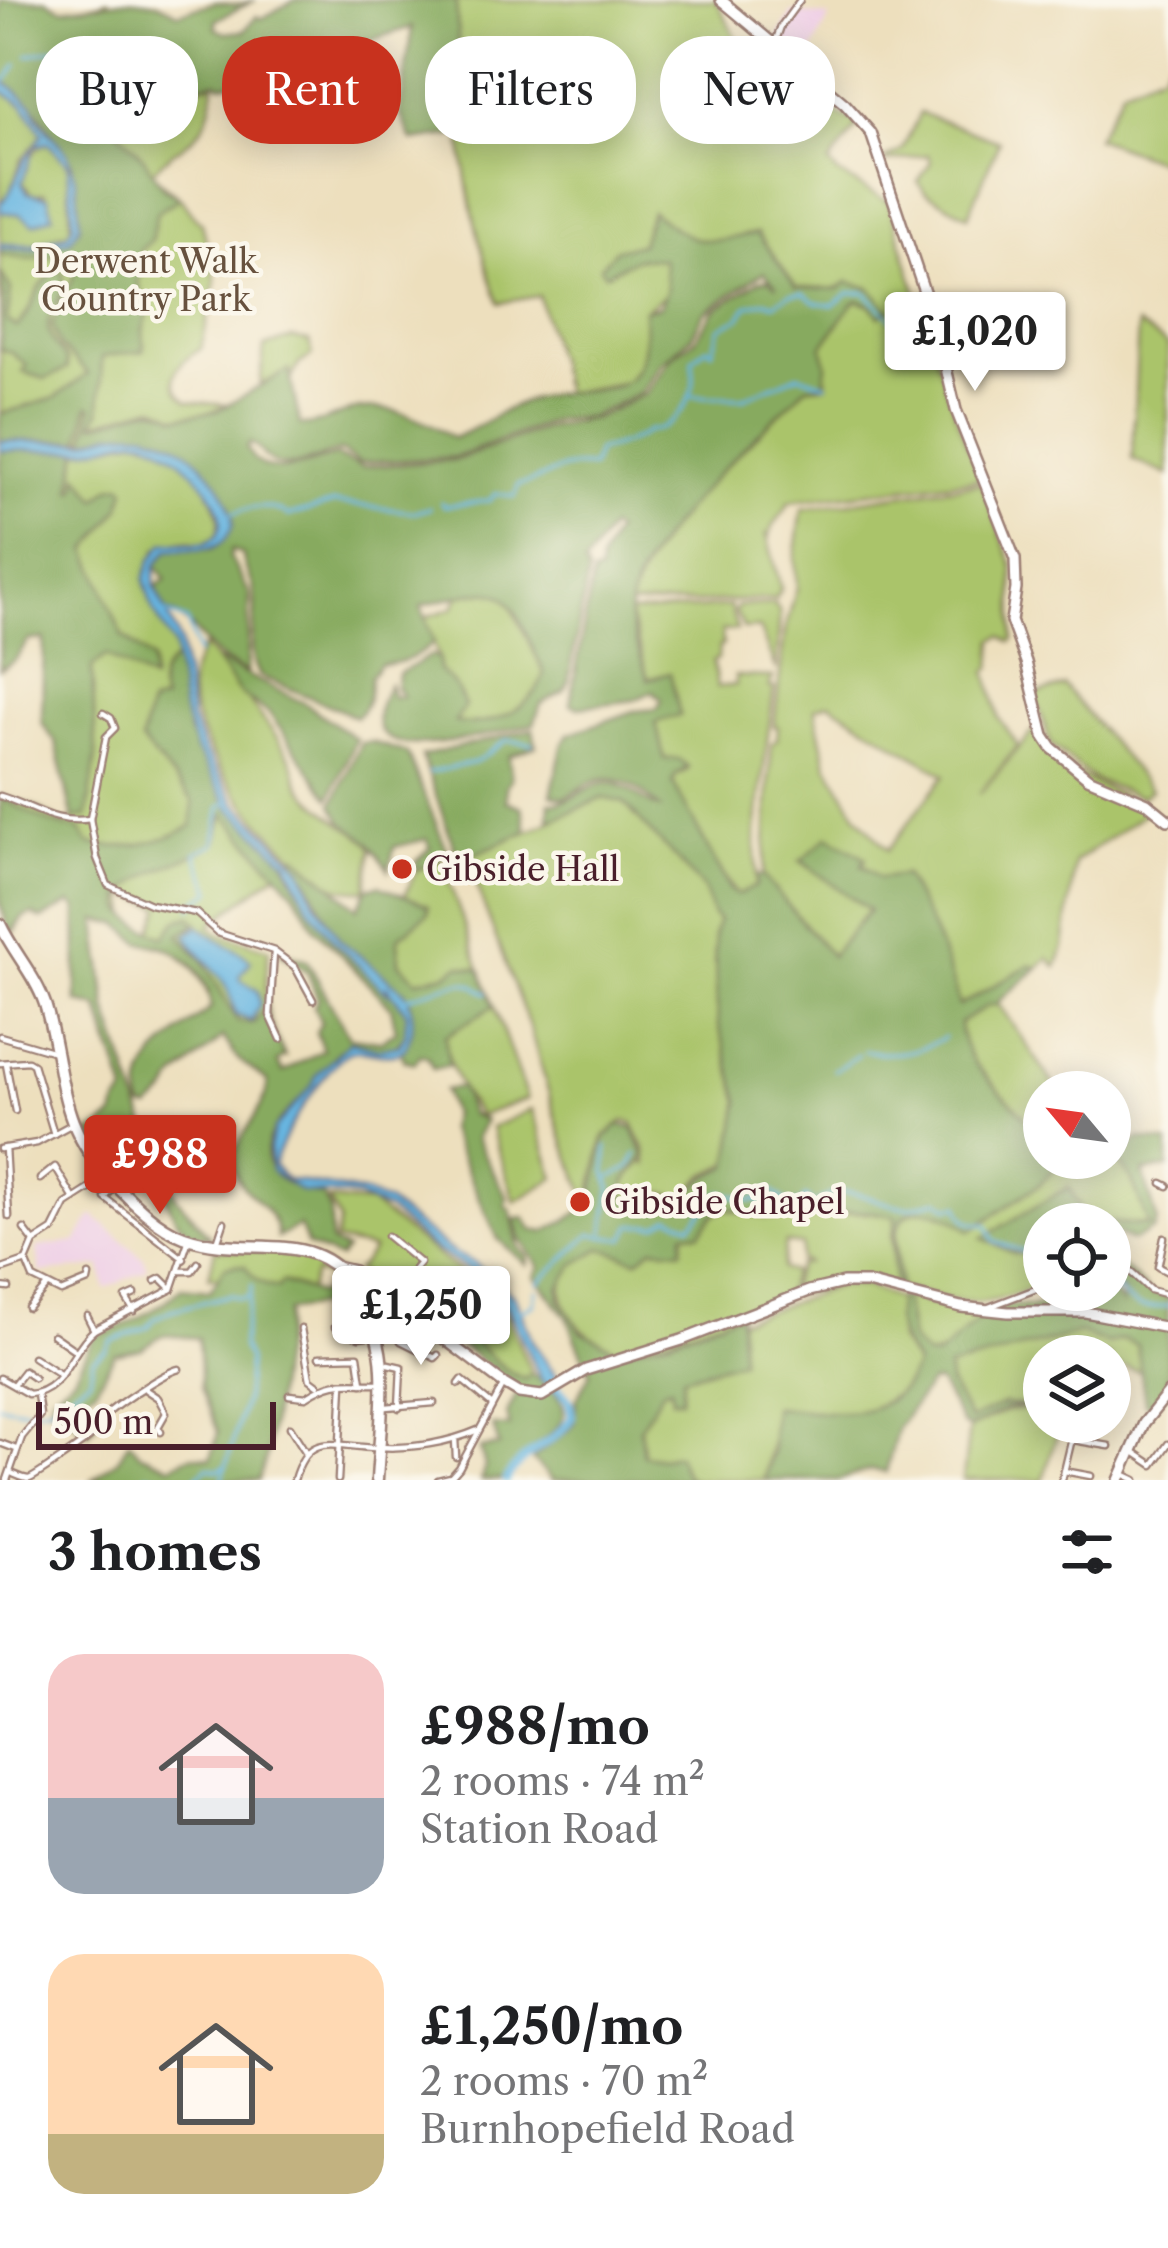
<!DOCTYPE html>
<html lang="en">
<head>
<meta charset="utf-8">
<style>
  :root { --surface:#fff; --page:#f6f6f6; --text:#202124; --muted:#757577; --accent:#c8321e }
  body { margin:0; font-family:"Libre Caslon Text",serif; background:var(--page); color:var(--text); height:100vh; display:flex; flex-direction:column; font-size:45px; white-space:nowrap }
  * { box-sizing:border-box; margin:0 }
  p { font-size:39px; color:var(--muted) }
  .icon { flex:none; width:66px; height:66px; fill:none; stroke:currentColor; stroke-width:2; stroke-linecap:round; stroke-linejoin:round }
  .map { position:relative; height:1480px; overflow:hidden }
  .side { display:flex; flex-direction:column; background:var(--surface); flex:1 }
  .side>* { flex:none }
  .top-card { position:absolute; left:36px; top:36px; width:1098px; height:108px; display:flex; gap:24px }
  .needle { width:78px; rotate:299deg }
  .fabs { position:absolute; left:1023px; top:1071px; display:grid; gap:24px }
  .fabs a { display:grid; place-items:center; width:108px; height:108px; border-radius:50%; background:var(--surface); box-shadow:0 6px 30px #0003; font-size:60px }
  .scale { position:absolute; left:36px; bottom:30px; width:240px; box-sizing:border-box; padding-left:12px; border:6px solid #4a1f2b; border-top:0; font-size:33px; line-height:42px; white-space:nowrap; color:#4a1f2b; -webkit-text-stroke:9px #fbf7ec; paint-order:stroke }
  .price { position:absolute; translate:-50% -102px; padding:0 27px; border-radius:12px; background:#fff; color:#222; font-size:39px; line-height:78px; filter:drop-shadow(0 3px 6px #0008) }
  .price::after { content:''; position:absolute; left:50%; top:72px; width:36px; height:27px; margin-left:-18px; background:inherit; clip-path:polygon(0 0,100% 0,50% 100%) }
  .price.selected { background:var(--accent); color:#fff }
  ul { padding:0; list-style:none }
  li { display:flex; align-items:center; gap:36px; height:300px; padding:0 48px }
  li span { display:grid; place-items:center; flex:none; width:336px; height:240px; border-radius:36px; color:#555 }
  li>.icon { margin-inline-start:auto }
  span .icon { width:144px; height:144px; fill:#fffc; stroke-width:1 }
  li b { font-size:51px }
  h2 { display:flex; justify-content:space-between; align-items:center; height:144px; padding:0 48px; font-size:51px }
  .chip { padding:0 42px; border-radius:48px; background:var(--surface); box-shadow:0 6px 30px #0003; font-size:42px; line-height:108px }
  .chip.selected { background:var(--accent); color:#fff }
  .map>svg:first-child { display:block }
  .built { fill:#efd0e6 }
  .green { fill:#aac46b; stroke:#7a724b; stroke-width:3; fill-rule:evenodd }
  .forest { fill:#87aa5f; stroke:#686445; stroke-width:3; fill-rule:evenodd }
  .water { fill:#67b6e1; stroke:#586a86; stroke-width:3 }
  .lines { fill:none; stroke-linecap:round; stroke-linejoin:round }
  .stream { stroke:#67b6e1; stroke-width:3 }
  .river { stroke:#67b6e1; stroke-width:8 }
  .street-casing { stroke:#9c7f74; stroke-width:9 }
  .secondary-casing { stroke:#9c7f74; stroke-width:14 }
  .primary-casing { stroke:#9c7f74; stroke-width:15 }
  .street { stroke:#fff; stroke-width:4.5 }
  .secondary { stroke:#fff; stroke-width:9 }
  .primary { stroke:#fff; stroke-width:10 }
  .poi-dot { fill:#c8321e; stroke:#fbf7ec; stroke-width:4.5 }
  .labels { text-anchor:middle; dominant-baseline:central; stroke-width:9; stroke-linejoin:round; paint-order:stroke }
  .park-label { font-size:33px; fill:#67513e; stroke:#fbf7ec }
  .poi-label { font-size:33px; fill:#4a1f2b; stroke:#fbf7ec; text-anchor:start }
</style>
</head>
<body>
<div class="map">
<svg width="1168" height="1480" viewBox="0 0 1168 1480">
  <rect width="100%" height="100%" fill="#fbf7ec"/>
  <filter id="ink" filterUnits="userSpaceOnUse"><feTurbulence type="fractalNoise" baseFrequency=".00833" numOctaves="2"/><feDisplacementMap in="SourceGraphic" scale="24" xChannelSelector="R" yChannelSelector="G"/><feConvolveMatrix kernelMatrix="1 2 1 2 8 2 1 2 1" color-interpolation-filters="sRGB"/></filter>
  <filter id="wash" filterUnits="userSpaceOnUse"><feTurbulence type="fractalNoise" baseFrequency=".004" numOctaves="4" result="noise"/><feDisplacementMap in="SourceGraphic" scale="48" xChannelSelector="R" yChannelSelector="G"/><feGaussianBlur stdDeviation="2.7" result="paint"/><feColorMatrix in="noise" values="0 0 0 0 0 0 0 0 0 0 0 0 0 0 0 0 0 1.4 0 .05"/><feComposite in="paint" operator="in"/></filter>
  <g filter="url(#wash)">
    <rect width="100%" height="100%" fill="#eddfbd"/>
    <g class="built">
      <path d="M792,12l38,5 -25,47 -27,-27z"/>
      <path d="M93,1215l51,44 4,10 -43,20 -4,-23 -61,7 -3,-26 39,-5z"/>
    </g>
    <g class="green">
      <path d="M108,0l38,97 68,-14c-4,60 -28,52 -63,90 9,12 22,16 31,27 8,10 9,16 20,23l14,58 -15,68c-23,13 -40,31 -13,52l40,4c-13,7 -41,16 -54,10 -7,-3 -13,-8 -20,-9l-62,18 -1,11 -11,6h-80v-192l71,-9 9,-14 -8,-63 -40,-59 -32,-27v-48z"/>
      <path d="M455,0h261l30,55 14,-4 5,-11 15,13 19,43 60,28 -30,40 8,9 47,27 4,-1 60,195 32,85 -191,23c-6,17 -15,14 -20,38l-3,-8 15,57 -6,10 -146,7c20,-78 122,-164 179,-220l19,-1 -5,-38 30,-43 6,-4 19,6 -39,-17 -42,-2 -39,-54c-20,4 -39,11 -59,7 -18,-4 -29,-12 -48,-12l-13,30 26,1 9,31 -28,20 5,40 -22,32 -63,11 -25,-97 -40,7c-38,-103 -43,-195 -44,-303z"/>
      <path d="M1168,61v103l-72,-26 27,-50 38,-16z"/>
      <path d="M0,89l24,16 19,30 -22,25 -10,32 -11,11z"/>
      <path d="M920,113l79,28 -31,75 -43,-24 -7,-10 13,-20 -3,-7 -42,7v-3l16,-9z"/>
      <path d="M48,143l20,22 3,66 -38,14 -33,-1v-32l19,2 29,-14 -3,-7 -12,2 -11,-13c2,-15 10,-36 26,-39z"/>
      <path d="M1138,325l30,20v130l-36,-16z"/>
      <path d="M292,338l17,3 4,14 -14,9 -8,16 -2,-9 -29,14 4,-38z"/>
      <path d="M138,439c13,2 26,6 36,13 18,11 63,69 38,87 -10,8 -16,2 -27,2 -9,1 -20,6 -28,8l-12,36 29,61 7,52 29,78 79,88 -79,61 8,8 51,16c-6,47 -6,65 16,107l-74,-48c-4,-35 -34,-55 -60,-75l10,-26 -36,-13 3,20 -9,10 -22,-3 10,88 41,124 -40,-91 -9,-34 -22,-6v-93l-6,-6 -29,16 -10,-5 -9,3 -8,15 -15,-29v-107l34,10 27,16 12,-1 -17,-78 -14,-20 2,-84 -15,1 -14,20 -15,9v-218l84,-1z"/>
      <path d="M981,483l32,83 1,74 -3,2 -9,-6 -8,4 -2,28 -5,3 12,47 19,28 -39,48 58,-67c20,50 70,60 114,82l-76,53 -11,85 -7,20 -9,-9 -10,10 -8,-3 -71,41c-10,-45 -31,-84 -51,-125l-4,-6 -24,4 -18,-15 3,-6 -64,3 68,48 -38,47 -68,-80c6,-47 4,-85 9,-132l5,-4 1,-13 -4,-1 11,-95 12,-44 -2,-28 7,-50zM829,703l116,72 -57,75 -31,-35 -30,-51 -12,-56z"/>
      <path d="M489,589l17,8 5,8 33,67c-7,36 -56,60 -90,50l2,-35 -17,-17v-12l-16,-40 30,-10 6,-13z"/>
      <path d="M775,604l5,9 -4,57 -17,-42 -15,1 -9,-18 3,-5z"/>
      <path d="M730,606l7,24 -15,1 1,14 -4,2 -1,12 -5,2 4,26 19,-2 -1,-9 38,1 -4,10 5,1 -18,143v55l-19,9 -24,-36 -40,-76 2,-7 12,-6 -15,-10 -8,-1 -9,-37 25,-8 -32,-35 -19,-66z"/>
      <path d="M203,647c11,7 84,100 90,117 4,9 3,17 10,25 18,22 44,37 66,53l3,6 -6,42c-12,0 -26,0 -37,-7 -56,-37 -140,-131 -139,-201 1,-14 8,-23 13,-35z"/>
      <path d="M1064,686l87,104 -10,7 -47,-17 -43,-36 -17,-49z"/>
      <path d="M603,798l20,4 21,18 59,68 10,26 6,6 -5,13 4,90 22,78 -10,62 -27,13 -20,21 -23,-5 -23,9 -10,-1c-9,-20 5,-24 16,-39l4,3 -2,-16 -12,-24 -9,-3 -20,15 -15,67 -28,-68 -31,-106 -64,-171z"/>
      <path d="M441,859l39,110 -20,-4 -12,9 -31,6 -18,-17 -1,-26 8,-10 -3,-28 14,-30z"/>
      <path d="M989,1004l10,1 60,87h-15v49l-78,-87 -7,-31z"/>
      <path d="M494,1006l33,93 -48,17c-16,-21 -33,-53 -34,-80z"/>
      <path d="M532,1109l23,69 -40,24 -24,-74z"/>
      <path d="M1121,1142l7,6 -12,10 15,20 19,47 -54,-3 -13,-8 -15,-27 -84,52 27,13 26,5 7,10v16c-64,29 -78,21 -144,6 -1,-18 -7,-42 -3,-59 10,-36 55,-15 73,1l70,-47 18,-19 -4,-7h56v-10z"/>
      <path d="M329,1200l42,4 118,90 15,16 28,64 -8,5 -13,-5 -70,-61 -38,-26h-17l-30,-16 17,-22 -38,-8 4,-20z"/>
      <path d="M726,1209c26,6 50,11 76,9 38,-2 55,-12 95,-1l-5,20 3,50 -19,-5 -89,13 12,-31 9,-1 -8,-3 2,-15 -17,-2 -3,26 11,3 -10,27 -158,52c-49,-7 -98,-77 -29,-101 13,-4 69,-2 85,0l2,-17h17l13,-18z"/>
      <path d="M215,1249l86,3 40,22 -16,2 -10,-3 -6,18 -26,-9 -5,6 -69,-11z"/>
      <path d="M841,1286h25l31,13 2,42 17,24c-20,55 -91,52 -142,63l-10,52h-70l-8,-4 -2,-7 -41,-14 -3,-27 22,-38 10,-3 68,-67z"/>
      <path d="M904,1297l58,14 25,1c-16,17 -36,44 -61,45l-15,-16z"/>
      <path d="M1080,1333l28,11 15,-5 14,6 5,27 -24,-6 -6,26 -2,-36h-66v52l-41,-4 -33,16 -21,-37 -1,-16z"/>
      <path d="M1029,1409l15,2v11h17l-18,58h-80l6,-52 37,-17z"/>
    </g>
    <g class="forest">
      <path d="M0,0h47l16,9 69,-9 25,3 21,10 38,-11 19,3 21,-5 -40,20v8l9,5 19,-2 13,-15 4,3 34,-19h161l3,57c18,18 12,39 0,59l6,2v11l-9,6 -44,6 -12,-28 12,-86 -176,55 -16,2 -3,-3 -75,17 -53,-22 -12,3 -1,6 67,72 20,31 17,10 -23,14 -6,29 -11,9v8l13,1 -16,23 5,10 -2,14 8,8 -5,15 1,22 -42,6 -2,55 -7,12c30,-3 57,-28 83,-7l41,-6 72,-41 11,55c19,1 36,-10 55,-15 30,-7 75,10 98,28 27,-10 48,-29 76,-38 68,-23 123,15 115,-90l16,-4 7,-17 -4,-30 -26,-1 -32,16 -5,-7 16,-18 25,-5 10,-33c45,34 49,34 106,22l39,54 42,2 10,-7 22,6 20,22 -11,6 -8,-11 -13,-5 -6,4 -30,43 5,18 -3,19 -16,2 -8,7c-45,45 -164,151 -170,212 -3,22 12,52 18,74l22,-6 10,42 -24,7 8,37h15l9,8 -13,9 -2,7 57,107 7,5 19,-9 1,-10h6l68,80 38,-46 -68,-49 27,-25 38,22 -4,7 18,13 24,-3c24,42 44,84 55,131l71,-41 8,3 -40,34 1,3h-10l-29,18c2,60 84,85 84,135h10l4,6 -18,20 -70,47c-18,-16 -63,-37 -73,-1 -4,17 2,41 3,59l-5,-2c-3,-23 -4,-46 1,-70 -50,-14 -82,5 -131,0 -12,-1 -26,-9 -38,-8 -13,1 -20,15 -27,24h-16l-2,17 -29,-2 -16,12 -35,-12 -27,16 -16,24 1,11 21,32 37,19 52,-11 69,-26 2,47 -58,17 -2,22h-9l-1,-12 -9,3 -22,38 3,27 19,3 15,-3 9,21 8,4h-142l-20,-21 42,-34 2,-25 14,-27 -23,-56 -32,-41 5,-9 -20,-28 -5,-20 10,-1 8,12 12,2c14,-9 35,-17 46,-29l14,-67 15,-11 13,3 12,28c-10,17 -27,23 -18,44l10,1 22,-7 25,4 19,-19 26,-13 11,-65 -22,-78 -4,-90 5,-13 -6,-5 -10,-27 -80,-86 -20,-4 -54,23 1,-19c23,3 34,-18 57,-19 21,-1 36,21 53,25 -20,-19 -42,-37 -71,-25 -9,5 -16,12 -26,15l-12,-3 12,-52 6,-9 65,-23 23,-2 5,-9 -9,-9 -18,9 -57,7 -8,-3 23,-129 6,-2 1,-12 15,-29 -5,-4 -26,37 4,9 -20,110 -4,7 -23,13 -7,20c-44,9 -200,58 -145,-40l3,13 10,-1 -6,-8 2,-14 34,-19 7,3v12l17,17 9,19 -10,16c34,8 82,-14 89,-50 -41,-83 -27,-94 -123,-66l13,36c-12,14 -36,23 -54,22l-10,13c0,16 -2,29 -14,40l-96,-41c-16,-27 -1,-55 -6,-85 -2,-14 -11,-22 -11,-36l-11,-5 -2,7 20,37 -3,79c-9,-5 -20,-10 -28,-16 -21,-17 -24,-35 -53,-46l-9,-20 1,-7 8,-4 -10,-15 12,-15c39,-6 50,14 65,-33 -22,-63 -84,-102 -148,-75l7,-35 -4,-1 -8,35h-80v-27l55,-16 33,-24 -28,-29 -8,-19 22,-51 -16,-19 -32,3 -26,-4v-6h33l38,-9 9,-14 -8,-63 -40,-59 -32,-27zM764,272l13,14 -8,-7 -10,2 -45,29 -19,30 -23,16 -26,37 -50,25 -48,9 -92,33 -94,7 -26,-11c-28,6 -72,30 -89,-8l3,-5c11,5 12,13 22,19 21,11 48,-8 69,-11l18,12 97,-6 99,-37 35,-3 51,-25 19,-28 31,-27 14,-25z"/>
      <path d="M56,270l7,1c6,43 -39,43 4,88v10l-22,10 -22,-7 4,-6 -16,-14 -11,-3 3,-55 -3,-23 11,19 -4,31 10,6c19,-19 13,-36 39,-57z"/>
      <path d="M39,448l40,2 -7,40h4l3,-15 18,24 14,-12 11,-2 4,4 -6,19 -32,42 34,85 30,25v21l-46,-26 -14,13 4,87 -9,62 -14,1 -17,-75 -14,-20 2,-84 -15,1 -14,20 -15,9v-218z"/>
      <path d="M177,657l11,74 42,77 52,48 28,52 24,33 50,47 2,-3 21,28 -2,22 -9,11 -18,3 -28,-7 -12,10c-11,12 -19,25 -29,38 -10,12 -24,22 -32,35 -30,45 10,63 46,71l7,14 1,33 15,7 -7,9 -32,-14 -8,-19 -22,12c2,-34 -47,-45 -43,-79 2,-23 31,-45 34,-77l-30,-23 -15,-22 -47,41 -9,15 -17,16 -7,-1c-15,-44 38,-75 68,-100 -2,-38 -35,-64 -70,-65l-22,-19 -22,-4 10,89 41,124 29,65 34,40c-46,-9 -35,-31 -57,-64 -7,-10 -23,-17 -32,-25l4,-4 10,11h6l-5,-23 -10,-2 -19,32 11,13 -7,3 -38,-61 4,-1 11,18 25,-18 3,-13 9,-11 -27,-85 -22,-6v-93l-6,-6 -29,16 -10,-5 -9,3 -13,18 -10,-32v-104c26,9 51,30 78,29l11,16c35,7 72,-1 103,-18l1,-25 -52,-60 9,-36 13,-4c-7,-22 -3,-29 14,-44zM224,814l71,79 20,35 76,79 5,24 -15,10 -32,-4 -42,-77 -31,-10 31,21 11,28 -4,7 7,17 -5,9 7,18 -40,22 -6,-10 8,-6 -18,-35v-13l-14,15 -15,-1 -36,-63 -23,-24 18,-13 -6,-6 -14,4 -12,17c-106,-43 11,-70 47,-91l5,-5z"/>
      <path d="M216,660l90,44 50,35 -26,59 -61,-85 -28,-18z"/>
      <path d="M533,729l3,17 -27,10 2,23 -5,7v15l16,6 5,24 -61,27 -9,-2 -35,-100z"/>
      <path d="M372,742l35,11 40,97c-8,11 -19,17 -32,20l1,-8 14,-15 -3,-8 -33,8 -5,23 -20,-28 -25,-19 -11,-18 28,-62z"/>
      <path d="M296,855l62,53 10,-20 11,-3c17,9 33,12 49,21v7l-30,25 1,25 18,17 30,-6 13,-9 20,4 14,37 -49,30 4,29 -16,4 -6,-13 -7,-1 -5,8 -11,-3 -3,-8c13,-16 13,-35 8,-54 -18,-22 -48,-34 -67,-56 -21,-25 -28,-60 -49,-84z"/>
      <path d="M461,1087l9,27 15,6 -10,18 32,59 -1,10 5,3 7,36 10,11 -1,8 -29,-26 -50,-110 4,-15 -8,-24z"/>
      <path d="M1139,1139l29,4v25l-25,4 14,48 -3,9 -21,12 -23,-9v-8h-66v43l-7,-10 -26,-5 -29,-14 87,-51 14,26 13,9 53,4 -18,-48 -15,-20z"/>
      <path d="M1110,1255l42,39 16,3v92l-15,18 -8,-4 -8,-58 -14,-6 -15,5 -28,-11 -132,35 1,15 21,37 33,-16 31,2 -28,3 -37,19 -6,-3 -24,-42 -8,-1 -33,45 -12,45 -15,-2 -33,10h-74l8,-28 1,-45c54,4 120,22 143,-43 -16,-22 -26,-42 -16,-68l4,1 7,44 16,16h10l50,-45 23,-7 24,2 45,-14 15,6 19,-8 9,13 1,-12 -13,-8z"/>
      <path d="M235,1265l10,1c10,15 16,19 33,22l4,-6 39,13 9,-11 6,10 -4,10 -45,7 -20,144 -8,25h-167l26,-21 11,-18 10,12 31,13 23,-11 18,3 7,-26 -17,-45 -3,-49 -36,-3 -21,14 -26,5 -20,35 -19,10 23,20 -10,14 -35,-26 -6,1 6,-15 20,-17 20,-40c29,-8 66,-27 87,-48l29,3 15,-24z"/>
      <path d="M386,1287c56,1 91,73 138,92l8,-5c74,50 0,61 -29,106h-22l4,-14 -5,-17 19,-3 -6,-20 17,1 -3,-13 12,-24z"/>
    </g>
    <g class="water">
      <path d="M0,77l32,27 6,14 29,35 9,26 4,46 -9,15 -38,9h-33v-5l33,1 34,-10 6,-11 -5,-59 -20,-22 -13,3 7,-12 -18,-29 -24,-16z"/>
      <path d="M34,147l-12,36 6,10 20,4 5,19 -19,8 -15,-10 -19,-2v-9c18,-14 15,-37 34,-56z"/>
      <path d="M112,433c12,-1 27,-3 39,1 39,9 78,50 82,90 -11,35 -37,22 -65,26l-12,15 -2,20 26,57 11,77 14,33 31,51 65,65 14,33 25,39 65,52c10,19 10,39 -1,58 -20,12 -41,-5 -56,3 -21,11 -72,91 -74,113l12,13 78,14 23,9 67,51 21,10 40,34 18,45 27,39 -9,7 -10,-8 -32,-69 -30,-34 -50,-32 -41,-35 -35,-14 -52,-4 -30,-21 -2,-23 5,-19 37,-42 6,-12 33,-33 28,7 21,-4 6,-10 2,-22 -21,-28 2,9 -54,-53 -24,-33 -22,-45 -58,-55 -34,-58 -13,-37 -9,-67 -22,-38 -8,-29 7,-19 13,-17c15,-3 41,7 52,-7 23,-28 -41,-89 -69,-96 -21,-5 -43,9 -64,10 -27,2 -55,-1 -83,1v-10l85,1z"/>
      <path d="M199,925c16,17 36,20 52,36l-11,14 1,5 17,11 2,13 -9,17 -15,-6c-12,-48 -27,-44 -50,-80z"/>
    </g>
    <g class="lines">
      <g class="stream">
        <path d="M28,55l38,-8 6,-5"/>
        <path d="M0,80h7l10,-16"/>
        <path d="M689,396l54,2 56,-23 27,9"/>
        <path d="M441,502l3,4 45,-5 7,-8 19,4 3,-12c32,-5 36,-23 74,-18l5,-16c13,-3 44,-12 52,-21 21,2 39,-24 44,-44 2,-11 -1,-17 0,-27l14,-12 5,4 8,-24 21,-10 6,-11 19,-5 8,3 16,-10 13,-1 12,9 18,3 16,-12 16,-1 34,34 30,-1"/>
        <path d="M229,515c18,-8 42,-12 59,1l47,-13 80,9 15,-4"/>
        <path d="M163,612l24,9 11,33"/>
        <path d="M429,773l47,-11 31,-22 26,4"/>
        <path d="M192,908l1,-5 19,-12 -16,-38 19,-9 6,-38 8,-4"/>
        <path d="M406,998c12,-4 53,-19 62,-15 7,2 12,7 19,10"/>
        <path d="M864,1051h2"/>
        <path d="M869,1051c26,6 53,0 75,-14"/>
        <path d="M834,1070l25,-15"/>
        <path d="M609,1178l21,-10 7,-14"/>
        <path d="M604,1232l7,-45 -5,-16 1,-24"/>
        <path d="M538,1283l53,-49 34,5 7,-14h26l12,-8 21,8 29,-33 33,9 4,-3 3,5 7,-12h4c13,6 15,18 31,12l3,-6 10,8c32,-30 61,3 95,2 9,-1 19,-6 29,-7l11,7 9,-2c4,17 12,19 28,20l7,17 50,16"/>
        <path d="M1110,1284c26,21 22,27 58,22"/>
        <path d="M517,1313l17,-9 2,-14"/>
        <path d="M0,1405l29,5 22,-4 39,-28 3,-19 13,-9 5,-9 37,-14 6,-8 15,-8 61,-16 12,4 6,-3"/>
        <path d="M142,1480l5,-5 46,5 15,-13 10,3 7,-3"/>
        <path d="M222,1480l23,-80 3,-40 -7,-14 11,-60"/>
      </g>
      <path class="river" d="M506,1480c15,-28 50,-36 66,-63l-3,-16 -15,-17"/>
    </g>
  </g>
  <g filter="url(#ink)">
    <g class="lines">
      <defs>
        <g id="street">
          <path d="M775,43l6,-17 19,-26"/>
          <path d="M0,796c33,10 55,29 90,23l7,39 11,27 42,19 46,9 22,20 56,18 21,16 18,33"/>
          <path d="M90,819l16,-82 9,-9 -4,-10 -8,-5"/>
          <path d="M274,952l-4,63 11,24"/>
          <path d="M0,1036l55,16"/>
          <path d="M0,1063l28,-2 5,3 21,70"/>
          <path d="M6,1064l9,47"/>
          <path d="M5,1148l4,69"/>
          <path d="M0,1149l37,-6 35,-19"/>
          <path d="M40,1179l15,-12 19,32"/>
          <path d="M1162,1183l6,3"/>
          <path d="M111,1191l-6,7 79,61"/>
          <path d="M24,1229l10,13 -8,19 7,17 28,14 27,-11 1,-5"/>
          <path d="M1164,1237l-6,30 10,5"/>
          <path d="M218,1240l6,-18"/>
          <path d="M34,1242l19,-12 13,-26 42,-27"/>
          <path d="M1110,1253l40,37 18,5"/>
          <path d="M0,1270l26,-9"/>
          <path d="M181,1271h11l6,-8"/>
          <path d="M358,1274l8,-2 28,10 15,-6 11,-13 -33,-27"/>
          <path d="M155,1281l6,-3 11,11"/>
          <path d="M0,1287l9,1"/>
          <path d="M989,1307l55,-21"/>
          <path d="M28,1308l18,-21"/>
          <path d="M134,1311l-8,-13 9,-4"/>
          <path d="M410,1315l-12,19 3,7 34,17 3,-3"/>
          <path d="M87,1316l7,14"/>
          <path d="M335,1327l24,10 16,-2"/>
          <path d="M301,1329l9,50 8,6"/>
          <path d="M53,1335l23,16"/>
          <path d="M33,1357l28,18"/>
          <path d="M319,1357l39,-1 4,27"/>
          <path d="M388,1364l13,3 -2,41"/>
          <path d="M0,1378l28,16c36,-2 42,-44 66,-64l78,-41 17,-50"/>
          <path d="M459,1384l3,-4 29,24"/>
          <path d="M13,1385l11,-14 10,7"/>
          <path d="M146,1390l12,8 8,15 -8,14 3,5"/>
          <path d="M289,1395l17,2c29,-19 38,-14 73,-14"/>
          <path d="M386,1407l48,-4"/>
          <path d="M290,1427l15,24"/>
          <path d="M455,1439l1,18"/>
          <path d="M1073,1440l36,6"/>
          <path d="M0,1443l16,6"/>
          <path d="M379,1447c32,2 69,-4 99,-17"/>
          <path d="M1131,1450l22,15 15,-21"/>
          <path d="M1064,1471l27,5"/>
          <path d="M11,1473c5,2 13,6 18,6 5,-1 56,-37 62,-43 7,-6 10,-16 17,-23 11,-10 57,-41 71,-44"/>
          <path d="M1121,1473l15,7"/>
          <path d="M7,1480l15,-43 18,-22 -3,-21"/>
          <path d="M294,1480c14,-49 38,-34 81,-32"/>
          <path d="M338,1480l5,-96"/>
          <path d="M438,1480l13,-3 8,-9 45,-84"/>
          <path d="M1062,1480l14,-58"/>
        </g>
        <g id="secondary">
          <path d="M721,0l124,104 26,29 66,197 19,80 59,149 1,30 -5,32 15,41 18,74 8,12 36,30 59,25 21,17"/>
          <path d="M340,1268l14,3 150,113 15,9 23,3 44,-26 96,-30 127,-49 34,-8h24l94,24 47,5h77l83,16"/>
          <path d="M1119,1480l25,-57 24,-30"/>
        </g>
        <path id="primary" d="M0,924c13,28 35,51 45,80 21,69 10,118 67,177 19,20 45,46 72,56 69,24 137,-16 178,63 11,21 19,46 20,70 2,36 -3,74 -5,110"/>
      </defs>
      <use href="#street" class="street-casing"/>
      <use href="#secondary" class="secondary-casing"/>
      <use href="#primary" class="primary-casing"/>
      <use href="#street" class="street"/>
      <use href="#secondary" class="secondary"/>
      <use href="#primary" class="primary"/>
    </g>
  </g>
  <g class="poi-dot">
    <circle cx="402" cy="869" r="12"/>
    <circle cx="580" cy="1202" r="12"/>
  </g>
  <g class="labels">
    <g class="park-label">
      <text x="146" y="261">Derwent Walk<tspan x="146" dy="38">Country Park</tspan></text>
    </g>
    <g class="poi-label">
      <text x="426" y="869">Gibside Hall</text>
      <text x="604" y="1202">Gibside Chapel</text>
    </g>
  </g>
</svg>
<div class="fabs">
<a><svg class="needle" viewBox="-14 -14 28 28"><path d="M0-13l5 13h-10z" fill="#e53935"/><path d="M0 13l5-13h-10z" fill="#757577"/></svg></a>
<a><svg class="icon" aria-label="locate" viewBox="0 0 24 24"><circle cx="12" cy="12" r="6"/><path d="M12 2v4M12 18v4M2 12h4M18 12h4"/></svg></a>
<a><svg class="icon" aria-label="layers" viewBox="0 0 24 24"><path d="M12 4l9 5-9 5-9-5zM3 14l9 5 9-5"/></svg></a>
</div>
<div class="scale">500 m</div>
<b class="price" style="left:975px;top:394px">£1,020</b>
<b class="price selected" style="left:160px;top:1217px">£988</b>
<b class="price" style="left:421px;top:1368px">£1,250</b>
<div class="top-card">
<a class="chip">Buy</a>
<a class="chip selected">Rent</a>
<a class="chip">Filters</a>
<a class="chip">New</a>
</div>
</div>
<section class="side">
<h2>3 homes<svg class="icon" aria-label="filters" viewBox="0 0 24 24"><path d="M4 7h16M4 17h16"/><circle cx="9" cy="7" r="2"/><circle cx="15" cy="17" r="2"/></svg></h2>
<ul>
<li><span style="background:linear-gradient(#f6c9c9 60%,#9aa5b1 0)"><svg class="icon" aria-label="home" viewBox="0 0 24 24"><path d="M3 11l9-7 9 7M6 9v11h12V9"/></svg></span><div><b>£988/mo</b><p>2 rooms · 74 m²</p><p>Station Road</p></div></li>
<li><span style="background:linear-gradient(#ffd9b3 75%,#c2b280 0)"><svg class="icon" aria-label="home" viewBox="0 0 24 24"><path d="M3 11l9-7 9 7M6 9v11h12V9"/></svg></span><div><b>£1,250/mo</b><p>2 rooms · 70 m²</p><p>Burnhopefield Road</p></div></li>
</ul>
</section>
</body>
</html>
